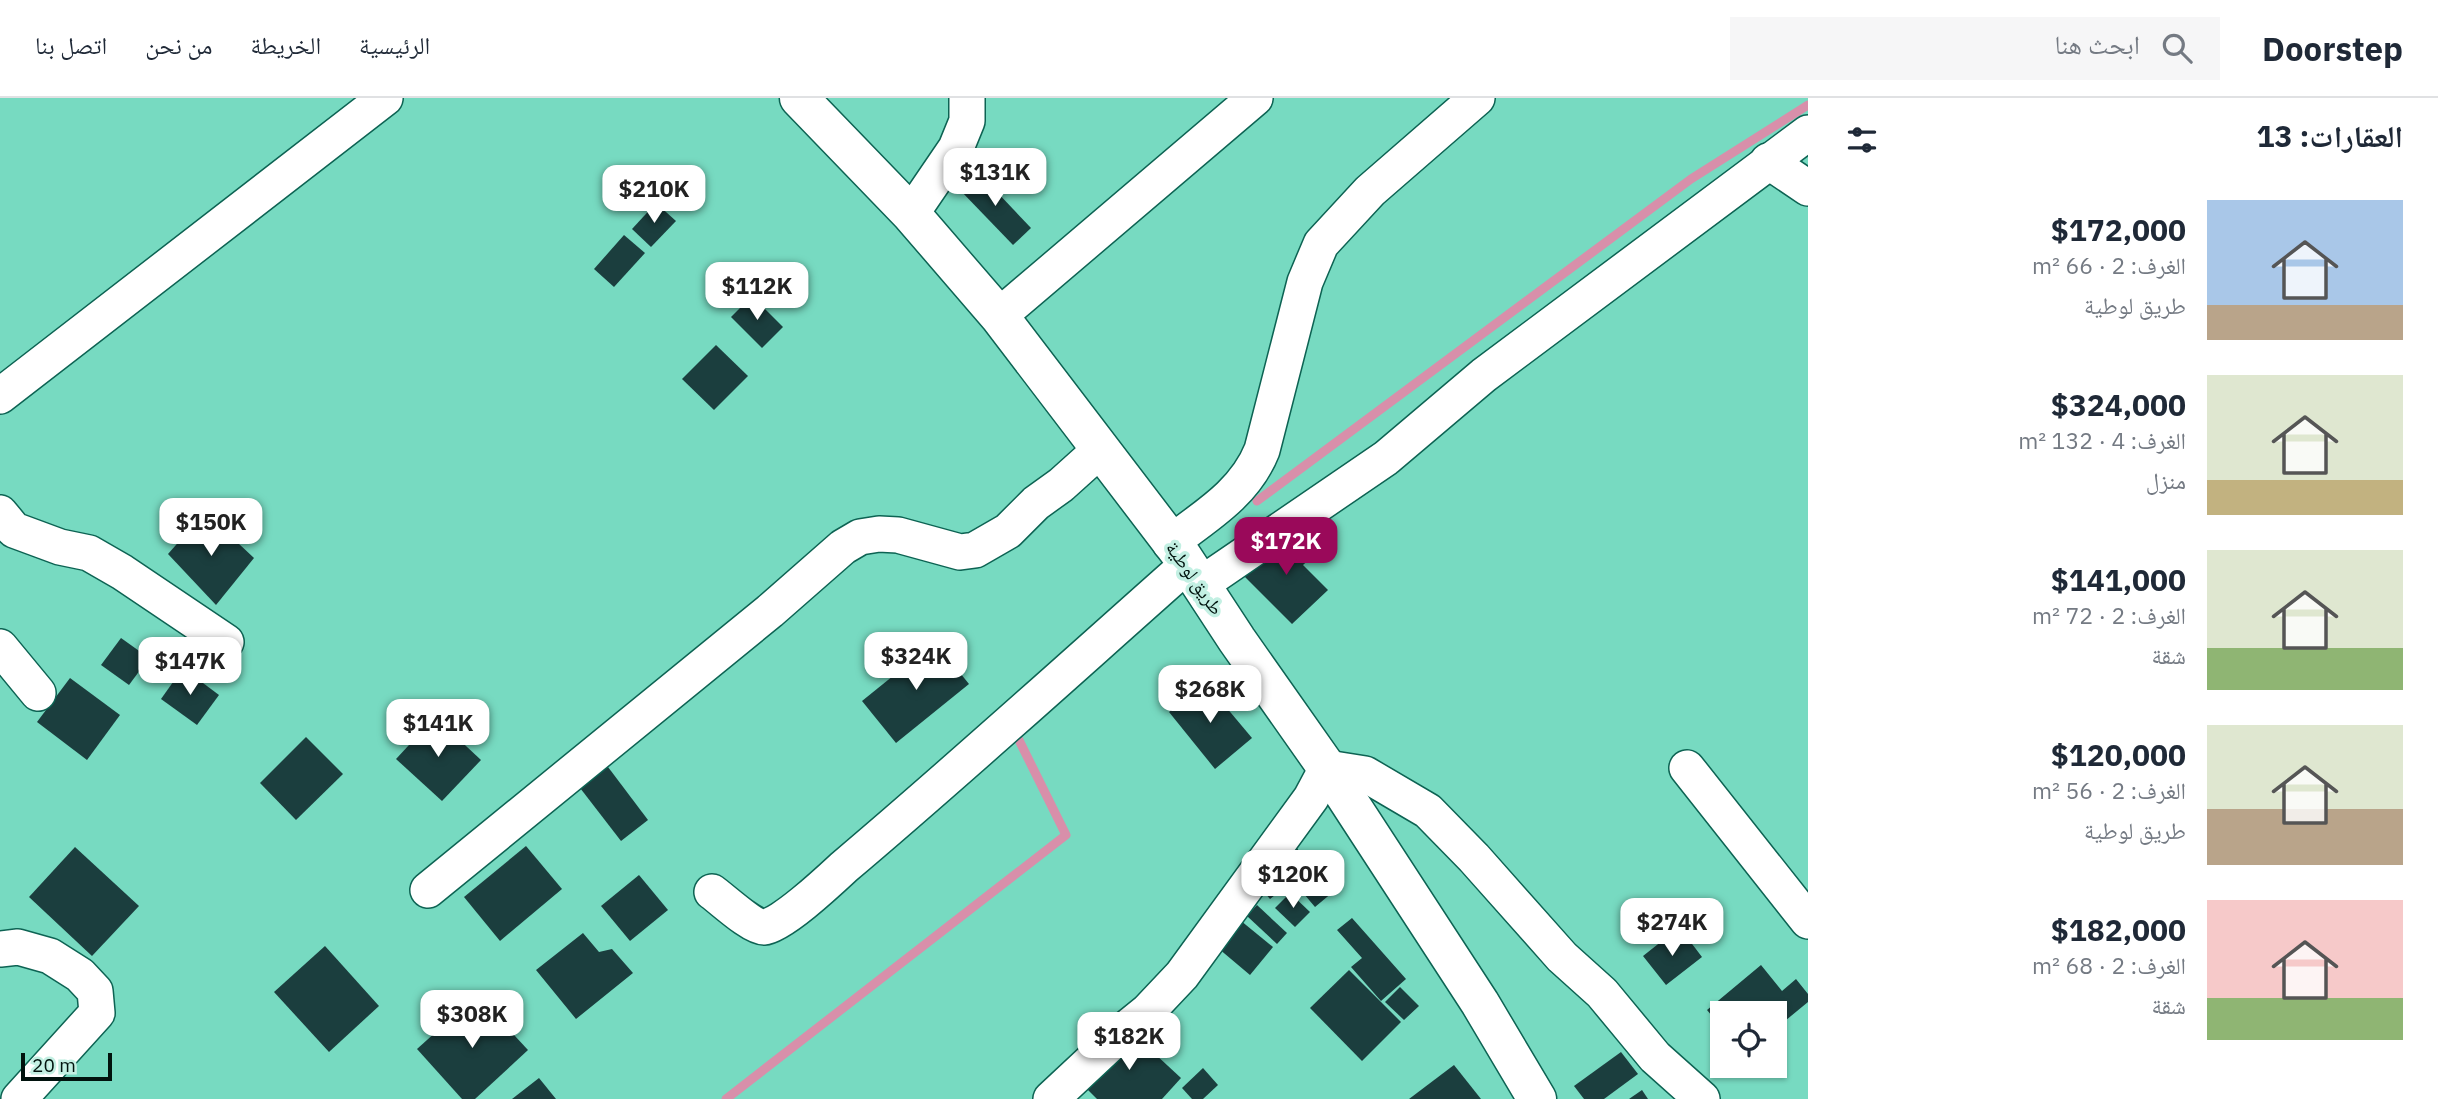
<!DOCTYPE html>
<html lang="ar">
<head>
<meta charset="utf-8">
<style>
  :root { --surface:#fff; --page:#f6f6f7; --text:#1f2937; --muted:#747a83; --line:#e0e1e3; --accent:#9a095a }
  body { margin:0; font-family:"IBM Plex Sans","Noto Naskh Arabic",sans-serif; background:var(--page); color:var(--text); direction:rtl; height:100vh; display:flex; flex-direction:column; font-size:26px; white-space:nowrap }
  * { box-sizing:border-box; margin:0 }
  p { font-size:23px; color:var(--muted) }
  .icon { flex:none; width:38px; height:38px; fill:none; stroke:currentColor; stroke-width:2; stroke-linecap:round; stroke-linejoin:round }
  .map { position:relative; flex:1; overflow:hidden; direction:ltr }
  .drawer { display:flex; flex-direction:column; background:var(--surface); width:630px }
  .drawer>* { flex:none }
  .fabs { position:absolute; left:1710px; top:903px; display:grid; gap:14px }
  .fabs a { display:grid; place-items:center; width:77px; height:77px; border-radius:0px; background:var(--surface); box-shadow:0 2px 5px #0004; font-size:35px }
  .scale { position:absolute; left:21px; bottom:18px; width:91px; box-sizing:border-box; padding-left:7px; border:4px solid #01130e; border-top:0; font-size:19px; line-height:24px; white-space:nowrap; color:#01130e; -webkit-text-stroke:5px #c3f0e3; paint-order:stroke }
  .price { position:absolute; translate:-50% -60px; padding:0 16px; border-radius:14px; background:#fff; color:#222; font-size:23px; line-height:46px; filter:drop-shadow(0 2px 4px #0008) }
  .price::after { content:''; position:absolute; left:50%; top:42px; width:21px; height:16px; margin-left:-10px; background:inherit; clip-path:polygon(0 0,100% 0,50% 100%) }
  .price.on { background:var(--accent); color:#fff }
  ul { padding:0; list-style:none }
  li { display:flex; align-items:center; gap:21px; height:175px; padding:0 35px }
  li span { display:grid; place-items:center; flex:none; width:196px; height:140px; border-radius:0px; color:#555 }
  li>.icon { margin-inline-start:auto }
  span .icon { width:84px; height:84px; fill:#fffc; stroke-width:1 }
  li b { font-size:30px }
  h2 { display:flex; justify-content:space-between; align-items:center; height:84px; padding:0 35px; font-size:30px }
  header { display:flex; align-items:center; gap:42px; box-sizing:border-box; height:98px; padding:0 35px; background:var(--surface); border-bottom:2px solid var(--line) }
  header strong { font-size:33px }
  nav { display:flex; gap:38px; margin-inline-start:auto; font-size:24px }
  .search { width:490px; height:63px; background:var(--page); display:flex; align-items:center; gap:18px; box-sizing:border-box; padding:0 24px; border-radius:0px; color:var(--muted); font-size:26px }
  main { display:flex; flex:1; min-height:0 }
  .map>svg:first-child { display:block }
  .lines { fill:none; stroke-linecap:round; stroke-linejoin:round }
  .stream { stroke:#d88faa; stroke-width:9 }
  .building { fill:#1b3e3e }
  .street-casing { stroke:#0d6353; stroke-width:38 }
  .primary-casing { stroke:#0d6353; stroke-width:41 }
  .street { stroke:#fff; stroke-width:35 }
  .primary { stroke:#fff; stroke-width:38 }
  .labels { text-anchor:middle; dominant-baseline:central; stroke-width:7; stroke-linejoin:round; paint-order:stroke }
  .street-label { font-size:19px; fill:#01130e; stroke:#c3f0e3 }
</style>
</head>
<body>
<header>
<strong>Doorstep</strong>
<div class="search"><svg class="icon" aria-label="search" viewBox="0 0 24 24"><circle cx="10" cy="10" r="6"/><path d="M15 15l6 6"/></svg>ابحث هنا</div>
<nav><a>الرئيسية</a><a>الخريطة</a><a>من نحن</a><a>اتصل بنا</a></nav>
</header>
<main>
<section class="drawer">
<h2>العقارات: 13<svg class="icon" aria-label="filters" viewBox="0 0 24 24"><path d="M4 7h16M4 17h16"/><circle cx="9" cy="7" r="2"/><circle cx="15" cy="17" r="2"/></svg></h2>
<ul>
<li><span style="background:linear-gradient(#a9c7e8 75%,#b9a48a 0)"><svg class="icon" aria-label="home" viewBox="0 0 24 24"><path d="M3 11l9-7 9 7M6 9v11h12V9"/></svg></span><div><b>$172,000</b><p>الغرف: 2 · 66 m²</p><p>طريق لوطية</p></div></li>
<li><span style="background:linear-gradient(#dfe7d0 75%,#c2b280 0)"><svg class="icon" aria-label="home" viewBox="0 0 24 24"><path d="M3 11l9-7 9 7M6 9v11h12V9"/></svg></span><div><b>$324,000</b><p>الغرف: 4 · 132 m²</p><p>منزل</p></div></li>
<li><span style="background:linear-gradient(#dfe7d0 70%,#8fb573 0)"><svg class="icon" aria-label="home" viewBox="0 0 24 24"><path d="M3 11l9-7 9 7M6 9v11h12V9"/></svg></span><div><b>$141,000</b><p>الغرف: 2 · 72 m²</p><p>شقة</p></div></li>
<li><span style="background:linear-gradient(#dfe7d0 60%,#b9a48a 0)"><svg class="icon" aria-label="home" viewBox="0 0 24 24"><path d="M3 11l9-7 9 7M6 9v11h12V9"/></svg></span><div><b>$120,000</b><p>الغرف: 2 · 56 m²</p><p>طريق لوطية</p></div></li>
<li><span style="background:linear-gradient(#f6c9c9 70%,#8fb573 0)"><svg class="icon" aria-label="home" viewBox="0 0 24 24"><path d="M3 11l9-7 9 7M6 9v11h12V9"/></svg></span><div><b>$182,000</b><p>الغرف: 2 · 68 m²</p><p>شقة</p></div></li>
</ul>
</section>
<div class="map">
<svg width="1808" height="1001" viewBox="0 0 1808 1001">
  <rect width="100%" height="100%" fill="#77dac1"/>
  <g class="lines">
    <g class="stream">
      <path d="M1257,403l434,-322 117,-74"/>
      <path d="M726,1001l340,-264 -52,-105"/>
    </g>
  </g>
  <g class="building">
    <path d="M978,74l53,56 -18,17 -54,-56z"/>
    <path d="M656,105l20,18 -25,26 -19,-18z"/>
    <path d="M624,137l21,18 -31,34 -20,-18z"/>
    <path d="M752,198l31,31 -21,21 -31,-31z"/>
    <path d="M716,247l32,31 -34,34 -32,-31z"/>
    <path d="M205,414l49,46 -38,47 -48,-51z"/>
    <path d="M1286,431l26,28 -9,8 25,25 -36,34 -51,-51z"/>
    <path d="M121,540l28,20 -20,27 -28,-20z"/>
    <path d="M935,544l34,42 -73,59 -34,-42z"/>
    <path d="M183,570l36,27 -22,30 -36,-26z"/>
    <path d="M70,580l50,37 -33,45 -50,-38z"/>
    <path d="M1205,584l47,56 -37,31 -46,-57z"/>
    <path d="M435,619l46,43 -39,41 -46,-42z"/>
    <path d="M306,639l37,37 -47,46 -36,-37z"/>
    <path d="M605,665l43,57 -27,21 -44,-57z"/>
    <path d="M526,748l36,43 -62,52 -36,-44z"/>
    <path d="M1295,748l38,46 -18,15 -22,-26 -23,18 -16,-19z"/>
    <path d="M75,749l64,59 -47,50 -63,-59z"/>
    <path d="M639,777l29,35 -38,31 -29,-35z"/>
    <path d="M1290,795l20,19 -15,15 -20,-19z"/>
    <path d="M1257,807l30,28 -10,11 -30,-28z"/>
    <path d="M1235,818l38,31 -23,28 -38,-32z"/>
    <path d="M1352,820l54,61 -25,22 -30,-34 11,-9 -25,-28z"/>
    <path d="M583,835l16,19 13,-3 21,24 -57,46 -40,-49z"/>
    <path d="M1686,838l16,21 -36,28 -23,-29 24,-19 7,8z"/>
    <path d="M325,848l54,60 -50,46 -55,-60z"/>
    <path d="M1761,867l21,26 14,-12 12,15v8l-34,28v-17h-52v15l-15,-18z"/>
    <path d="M1349,872l52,52 -39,39 -52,-53z"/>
    <path d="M1400,889l19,19 -15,14 -19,-18z"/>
    <path d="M477,897l51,55 -53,49h-13l-45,-50z"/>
    <path d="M1127,930l54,50 -19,21h-65l-19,-19z"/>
    <path d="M1621,954l17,22 -34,25h-20l-10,-13z"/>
    <path d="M1454,967l27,34h-72z"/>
    <path d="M1203,970l15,17 -15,14h-11l-10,-11z"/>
    <path d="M539,980l17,21h-44z"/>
    <path d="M1642,992l6,9h-19z"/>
  </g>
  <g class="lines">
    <defs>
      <g id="street">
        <path d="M1768,63l40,27"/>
        <path d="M911,116l45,-66 11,-27v-23"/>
        <path d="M999,218l256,-218"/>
        <path d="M0,298l385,-298"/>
        <path d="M0,415l14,17 46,17 29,6 33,19 104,70"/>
        <path d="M1170,445c36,-27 75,-50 92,-93l43,-168 16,-38 49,-53 107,-93"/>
        <path d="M1200,487l186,-127 98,-83 324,-242"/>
        <path d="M0,549l38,46"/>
        <path d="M1687,670l121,153"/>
        <path d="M428,792l342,-279 73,-64 17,-10 19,-3 19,1 62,17 15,-2 33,-19 28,-28 25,-18 40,-36"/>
        <path d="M712,794c11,8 40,35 52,35 17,-1 66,-47 80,-60 116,-98 229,-201 343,-302"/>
        <path d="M0,851l18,-2 32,9 30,19 15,16 2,22 -78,86"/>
        <path d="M1051,1001l76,-71 21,-17 34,-36 129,-177 16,-30 38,6 63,37 46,47 88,99 40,36 53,64 47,42"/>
      </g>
      <path id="primary" d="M799,0l112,116 88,102 183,240 55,84 90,128 153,235 57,96"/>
    </defs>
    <use href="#street" class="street-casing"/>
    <use href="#primary" class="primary-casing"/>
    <use href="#street" class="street"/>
    <use href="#primary" class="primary"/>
  </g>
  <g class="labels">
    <g class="street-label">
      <text transform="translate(1195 480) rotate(55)">طريق لوطية</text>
    </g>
  </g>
</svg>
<div class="fabs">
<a><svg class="icon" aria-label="locate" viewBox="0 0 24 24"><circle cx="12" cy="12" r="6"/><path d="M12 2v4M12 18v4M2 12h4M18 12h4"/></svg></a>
</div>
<div class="scale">20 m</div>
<b class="price" style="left:995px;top:110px">$131K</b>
<b class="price" style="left:654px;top:127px">$210K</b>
<b class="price" style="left:757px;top:224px">$112K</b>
<b class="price" style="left:211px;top:460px">$150K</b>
<b class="price on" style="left:1286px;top:479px">$172K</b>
<b class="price" style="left:916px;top:594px">$324K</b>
<b class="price" style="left:190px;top:599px">$147K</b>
<b class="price" style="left:1210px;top:627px">$268K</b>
<b class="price" style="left:438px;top:661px">$141K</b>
<b class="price" style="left:1293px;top:812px">$120K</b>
<b class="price" style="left:1672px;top:860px">$274K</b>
<b class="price" style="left:472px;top:952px">$308K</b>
<b class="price" style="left:1129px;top:974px">$182K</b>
</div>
</main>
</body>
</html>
